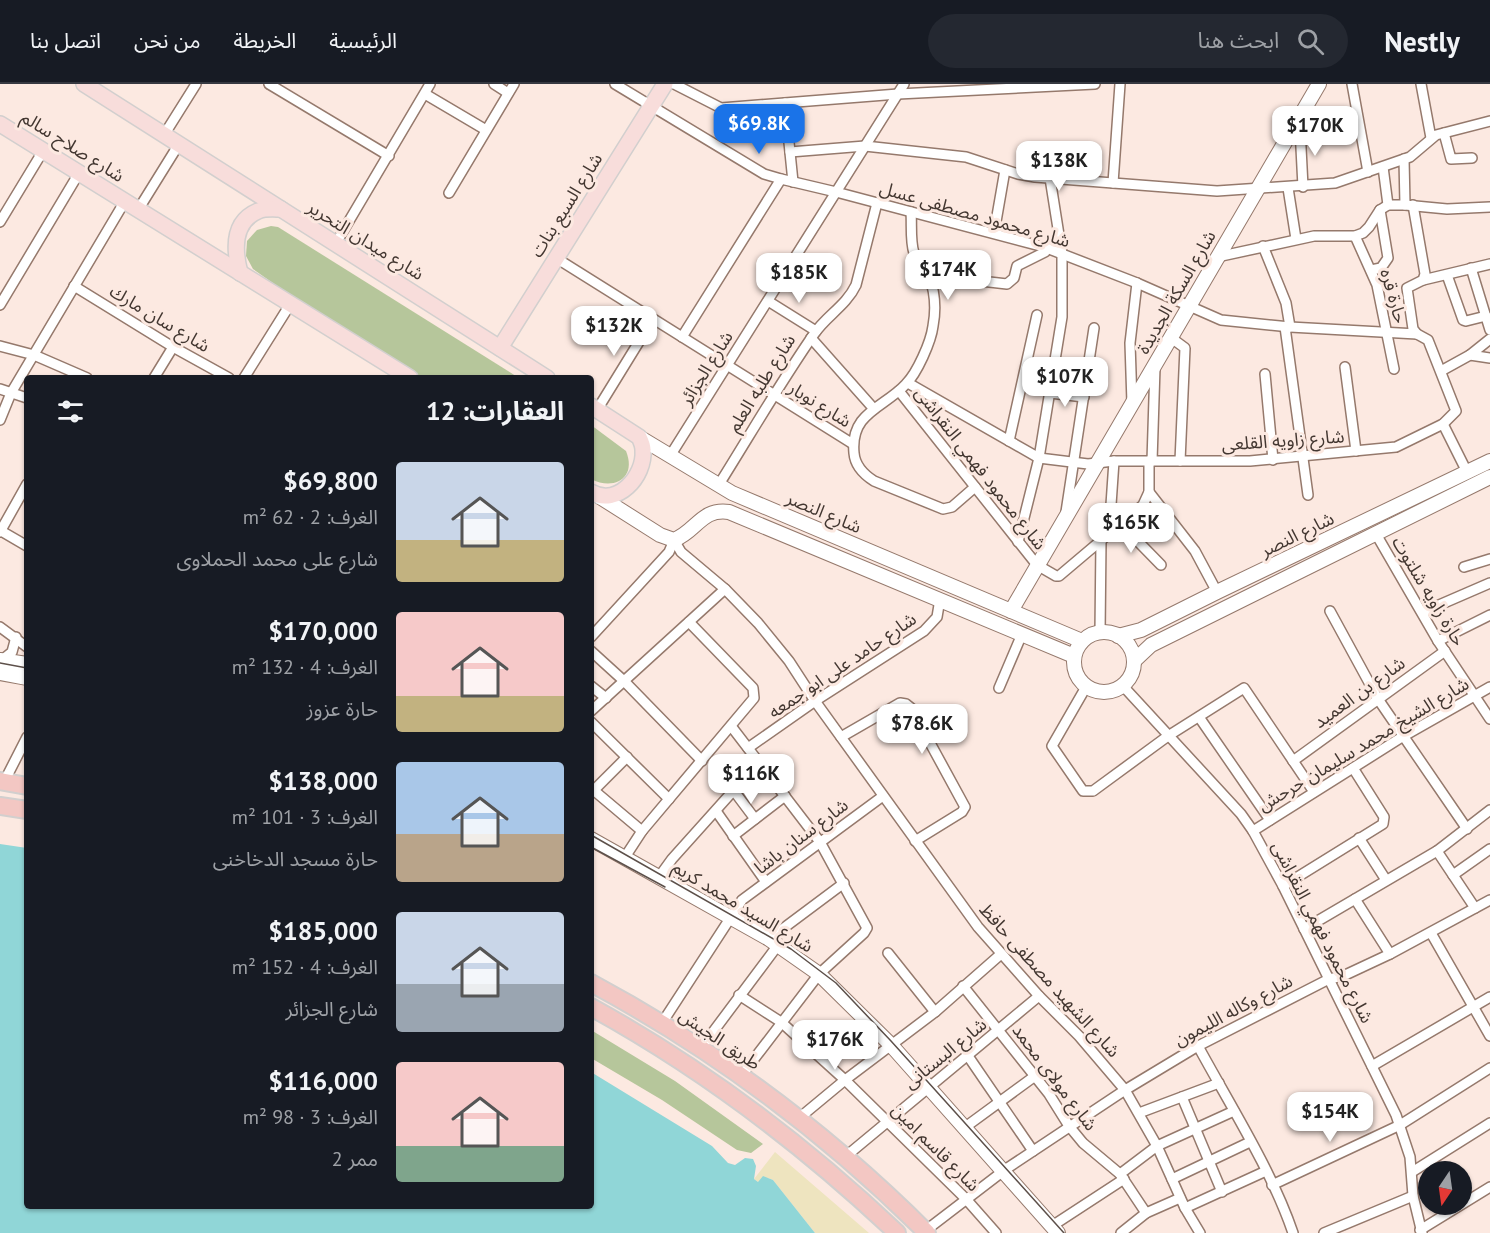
<!DOCTYPE html>
<html lang="ar">
<head>
<meta charset="utf-8">
<style>
  :root { --surface:#171b24; --page:#242831; --text:#f1f3f6; --muted:#9ea1a6; --line:#363941; --accent:#1a73e8 }
  body { margin:0; font-family:"PT Sans","Noto Sans Arabic",sans-serif; background:var(--page); color:var(--text); direction:rtl; height:100vh; display:flex; flex-direction:column; font-size:22px; white-space:nowrap }
  * { box-sizing:border-box; margin:0 }
  p { font-size:20px; color:var(--muted) }
  .icon { flex:none; width:33px; height:33px; fill:none; stroke:currentColor; stroke-width:2; stroke-linecap:round; stroke-linejoin:round }
  .map { position:relative; flex:1; overflow:hidden; direction:ltr }
  .drawer { position:absolute; left:24px; top:291px; width:570px; height:834px; display:flex; flex-direction:column; background:var(--surface); border-radius:6px; box-shadow:0 2px 4px #0004; direction:rtl }
  .drawer>* { flex:none }
  .needle { width:39px; rotate:193deg }
  .fabs { position:absolute; left:1418px; top:1077px; display:grid; gap:12px }
  .fabs a { display:grid; place-items:center; width:54px; height:54px; border-radius:50%; background:var(--surface); box-shadow:0 2px 4px #0004; font-size:30px }
  .price { position:absolute; translate:-50% -51px; padding:0 14px; border-radius:12px; background:#fff; color:#222; font-size:20px; line-height:39px; filter:drop-shadow(0 2px 3px #0008) }
  .price::after { content:''; position:absolute; left:50%; top:36px; width:18px; height:14px; margin-left:-9px; background:inherit; clip-path:polygon(0 0,100% 0,50% 100%) }
  .price.selected { background:var(--accent); color:#fff }
  ul { padding:0; list-style:none }
  li { display:flex; align-items:center; gap:18px; height:150px; padding:0 30px }
  li span { display:grid; place-items:center; flex:none; width:168px; height:120px; border-radius:6px; color:#555 }
  li>.icon { margin-inline-start:auto }
  span .icon { width:72px; height:72px; fill:#fffc; stroke-width:1 }
  li b { font-size:26px }
  h2 { display:flex; justify-content:space-between; align-items:center; height:72px; padding:0 30px; font-size:26px }
  header { display:flex; align-items:center; gap:36px; box-sizing:border-box; height:84px; padding:0 30px; background:var(--surface); border-bottom:2px solid var(--line) }
  header strong { font-size:28px }
  nav { display:flex; gap:33px; margin-inline-start:auto; font-size:21px }
  .search { width:420px; height:54px; background:var(--page); display:flex; align-items:center; gap:15px; box-sizing:border-box; padding:0 21px; border-radius:33px; color:var(--muted); font-size:22px }
  .map>svg:first-child { display:block }
  .green { fill:#b6c69b }
  .sand { fill:#eee4bf }
  .water { fill:#90d6d7 }
  .lines { fill:none; stroke-linecap:round; stroke-linejoin:round }
  .street-casing { stroke:#95796c; stroke-width:12 }
  .secondary-casing { stroke:#95796c; stroke-width:16 }
  .primary-casing { stroke:#d2cfce; stroke-width:18 }
  .highway-casing { stroke:#d2cfce; stroke-width:20 }
  .street { stroke:#fff; stroke-width:9 }
  .secondary { stroke:#fff; stroke-width:14 }
  .primary { stroke:#f8dddb; stroke-width:15 }
  .highway { stroke:#f3c7c3; stroke-width:16 }
  .tram { stroke:#5d504a; stroke-width:1.5 }
  .labels { text-anchor:middle; dominant-baseline:central; stroke-width:6; stroke-linejoin:round; paint-order:stroke }
  .street-label { font-size:18px; fill:#433731; stroke:#fce9e1 }
</style>
</head>
<body>
<header>
<strong>Nestly</strong>
<div class="search"><svg class="icon" aria-label="search" viewBox="0 0 24 24"><circle cx="10" cy="10" r="6"/><path d="M15 15l6 6"/></svg>ابحث هنا</div>
<nav><a>الرئيسية</a><a>الخريطة</a><a>من نحن</a><a>اتصل بنا</a></nav>
</header>
<div class="map">
<svg width="1490" height="1149" viewBox="0 0 1490 1149">
  <rect width="100%" height="100%" fill="#fce9e1"/>
  <g class="green">
    <path d="M271,142l7,1 241,151h-96l-129,-80 -41,-29 -7,-13 1,-15 10,-11z"/>
    <path d="M591,341l35,26c11,27 -12,40 -35,28z"/>
    <path d="M591,946l84,51 88,63 -12,9 -14,-3 -75,-50 -71,-42z"/>
  </g>
  <path class="sand" d="M775,1068l94,81h-54l-42,-53 -5,-2 -10,4 -4,-3z"/>
  <path class="water" d="M0,760l27,4v358h564v-134l121,74 16,17 7,2 10,-7 8,1 3,7 -2,13 4,3 5,-6 10,4 42,53h-815z"/>
  <g class="lines">
    <defs>
      <g id="street">
        <path d="M269,0l120,72"/>
        <path d="M494,0l14,9"/>
        <path d="M615,0l149,90 17,5 55,13 208,55 93,36 84,37 69,7 127,7"/>
        <path d="M674,0l47,24 177,-14 197,-10"/>
        <path d="M1352,0l16,88"/>
        <path d="M1421,0l10,54"/>
        <path d="M425,10l61,36"/>
        <path d="M785,19l8,79"/>
        <path d="M1294,44l64,-3"/>
        <path d="M1300,44l3,59"/>
        <path d="M1444,49l7,26 21,-1"/>
        <path d="M164,51l32,-51"/>
        <path d="M790,68l75,-6 101,11 52,17 17,3 182,14 118,-8 75,-26 26,-22 54,-14"/>
        <path d="M1404,75l1,46"/>
        <path d="M1383,83l5,38"/>
        <path d="M1113,99l7,-99"/>
        <path d="M1288,104l8,51"/>
        <path d="M449,109l65,-109"/>
        <path d="M138,126l41,-66"/>
        <path d="M911,128c1,13 -1,29 3,41 3,9 11,15 15,23 6,16 7,34 4,50 -2,16 -16,47 -27,58 -22,24 -56,28 -52,69 1,13 9,21 20,28l69,28 9,-2 23,-20"/>
        <path d="M0,138l43,-71"/>
        <path d="M994,149l11,-63"/>
        <path d="M1355,152l22,49 17,84"/>
        <path d="M336,159l94,-159"/>
        <path d="M1263,162l23,57 4,24"/>
        <path d="M1217,173l97,-21h41l8,-3 6,-6 11,-17 8,-5h17l42,4 43,-2"/>
        <path d="M556,174l297,186"/>
        <path d="M1471,184l19,62"/>
        <path d="M1371,186l10,-2 7,-10 -8,-48"/>
        <path d="M928,191l79,9 7,-6 3,-12 28,-14 2,-4"/>
        <path d="M1447,191l16,45 3,1 20,-5"/>
        <path d="M1423,196l67,-16"/>
        <path d="M74,202l99,61 56,31"/>
        <path d="M768,217l48,30"/>
        <path d="M0,221l79,-132"/>
        <path d="M1285,243l23,168"/>
        <path d="M682,253l99,-158"/>
        <path d="M1170,253l15,11 -5,113"/>
        <path d="M811,254l63,71"/>
        <path d="M0,262l34,9 53,23"/>
        <path d="M1470,271l20,-16"/>
        <path d="M1345,283l11,84"/>
        <path d="M1441,287l29,-16 20,3"/>
        <path d="M1265,290l8,86"/>
        <path d="M154,294l19,-31"/>
        <path d="M244,294l47,-75"/>
        <path d="M908,299l131,75 49,6 26,-3h136l146,-14 47,-23 13,-13 -28,-71 -11,-6 -4,-5 -6,-41 16,-8 2,-6 -12,-69"/>
        <path d="M0,305l27,9"/>
        <path d="M899,307l138,174 19,11h3l84,-71 6,-13v-31"/>
        <path d="M1050,309l34,4"/>
        <path d="M1132,319l-2,-60 7,-60"/>
        <path d="M597,326l56,-91"/>
        <path d="M0,336l11,-27 114,-192"/>
        <path d="M1443,340l24,48"/>
        <path d="M1009,357l28,-126"/>
        <path d="M670,372l234,-372"/>
        <path d="M1152,377l3,-94"/>
        <path d="M718,402c32,-51 62,-103 96,-152 12,-18 32,-28 42,-49l21,-82"/>
        <path d="M1149,408l46,59 22,41"/>
        <path d="M1066,428l28,-184"/>
        <path d="M1121,440l40,41"/>
        <path d="M1,447l26,15"/>
        <path d="M0,448l27,-48"/>
        <path d="M1109,450l5,-73"/>
        <path d="M1376,450l62,107 52,78"/>
        <path d="M674,456l7,12 44,37 33,34 31,38 26,40 163,226 61,69 40,40 46,54 32,56 28,62 15,25"/>
        <path d="M1018,458l21,-84 23,-141v-63l-12,-76"/>
        <path d="M1464,483l26,-8"/>
        <path d="M1330,527l48,88 89,130"/>
        <path d="M1423,528l67,-29"/>
        <path d="M0,543l27,20"/>
        <path d="M1100,549l1,-93"/>
        <path d="M591,553l78,-85 5,-12"/>
        <path d="M1438,557l52,-26"/>
        <path d="M591,567l33,30 78,80"/>
        <path d="M2,576l10,-8 4,-15"/>
        <path d="M591,602l15,12"/>
        <path d="M1123,602l118,128 12,17 30,55 113,229 14,42 3,39 9,37"/>
        <path d="M1086,603l-34,59 31,45h10l75,-55 76,-48 70,104"/>
        <path d="M999,604l23,-54"/>
        <path d="M591,627l134,-122"/>
        <path d="M1199,633l71,103"/>
        <path d="M591,638l78,77"/>
        <path d="M731,642l89,116 47,86 -3,5 -45,41 -78,102"/>
        <path d="M841,653l59,-34 6,1 5,4 54,99 -3,5 -47,29"/>
        <path d="M748,664l67,-47 109,-70 13,-14 3,-18"/>
        <path d="M1293,677l152,-110"/>
        <path d="M4,698l23,-45"/>
        <path d="M591,704l51,43"/>
        <path d="M594,706l33,-33"/>
        <path d="M734,707l21,28"/>
        <path d="M716,727l50,71"/>
        <path d="M1253,747l149,-94 88,-50"/>
        <path d="M733,752l52,-40"/>
        <path d="M1359,754l27,42"/>
        <path d="M1437,767l38,57"/>
        <path d="M625,773l17,-26 112,-133 -1,-10 -64,-66"/>
        <path d="M1453,791l37,-26"/>
        <path d="M659,793l13,-18 87,-97"/>
        <path d="M1283,802l100,-62 1,-7 -31,-49"/>
        <path d="M1355,815l35,55"/>
        <path d="M1304,845l133,-78 53,-41"/>
        <path d="M1431,849l59,103"/>
        <path d="M769,855l75,-56"/>
        <path d="M888,869l47,59"/>
        <path d="M963,902l86,108 20,32 14,17 37,31 26,39"/>
        <path d="M739,911l42,27 64,58 121,119 30,34"/>
        <path d="M662,939l80,-123 141,-104"/>
        <path d="M1198,962c32,59 74,125 95,187"/>
        <path d="M701,964l77,-103"/>
        <path d="M968,972l65,95"/>
        <path d="M1372,982l118,-69"/>
        <path d="M1182,1013l40,95"/>
        <path d="M1139,1029l80,-30"/>
        <path d="M798,1035l47,-39 90,-68 66,-58"/>
        <path d="M964,1044l71,-52"/>
        <path d="M845,1073l194,-161"/>
        <path d="M1412,1088l78,-49"/>
        <path d="M1120,1090l37,-28 77,-35"/>
        <path d="M1172,1095l78,-37"/>
        <path d="M1272,1101l128,-60 90,-57"/>
        <path d="M1185,1124l81,-37"/>
        <path d="M1052,1142l72,-47"/>
        <path d="M1420,1146l70,-43"/>
        <path d="M925,1147l81,-62 119,-79 73,-44 131,-67 14,-3 47,-22 100,-54"/>
        <path d="M1121,1149l25,-20 34,-15"/>
        <path d="M1324,1149l89,-37"/>
      </g>
      <g id="secondary">
        <path d="M639,353l93,56 350,148"/>
        <path d="M600,413l60,38 14,5c23,-9 27,-32 55,-28l345,144"/>
        <path d="M1011,527l308,-527"/>
        <circle cx="1104" cy="578" r="30"/>
        <path d="M1118,552l23,-6 76,-38 273,-131"/>
        <path d="M0,576l27,4"/>
        <path d="M1134,577l17,-16 339,-168"/>
        <path d="M0,589l27,5"/>
        <path d="M591,755l178,100 50,35 72,71 167,188"/>
      </g>
      <g id="primary">
        <path d="M84,0l463,294"/>
        <path d="M0,40l410,254"/>
        <path d="M240,189c-6,-23 -8,-51 18,-62 6,-3 16,-2 23,-2"/>
        <path d="M500,264l165,-264"/>
        <path d="M591,322l48,31c2,4 4,9 4,13 2,27 -26,57 -52,42"/>
      </g>
      <g id="highway">
        <path d="M0,697l27,5"/>
        <path d="M0,722l27,4"/>
        <path d="M591,899c123,66 237,151 336,250"/>
        <path d="M591,923c111,61 214,139 306,226"/>
      </g>
    </defs>
    <use href="#street" class="street-casing"/>
    <use href="#secondary" class="secondary-casing"/>
    <use href="#primary" class="primary-casing"/>
    <use href="#highway" class="highway-casing"/>
    <use href="#street" class="street"/>
    <use href="#secondary" class="secondary"/>
    <use href="#primary" class="primary"/>
    <use href="#highway" class="highway"/>
    <g class="tram">
      <path d="M0,579l27,5"/>
      <path d="M591,751l200,114 45,34 55,58 173,192"/>
      <path d="M591,763l74,40"/>
    </g>
  </g>
  <g class="labels">
    <g class="street-label">
      <text transform="translate(73 62) rotate(32)">شارع صلاح سالم</text>
      <text transform="translate(566 121) rotate(-58)">شارع السبع بنات</text>
      <text transform="translate(975 130) rotate(16)">شارع محمود مصطفى عسل</text>
      <text transform="translate(366 156) rotate(32)">شارع ميدان التحرير</text>
      <text transform="translate(1176 208) rotate(-60)">شارع السكة الجديدة</text>
      <text transform="translate(1394 212) rotate(74)">حارة قره</text>
      <text transform="translate(160 234) rotate(31)">شارع سان مارك</text>
      <text transform="translate(706 284) rotate(-58)">شارع الجزائر</text>
      <text transform="translate(761 299) rotate(-58)">شارع طلبه العلم</text>
      <text transform="translate(820 320) rotate(32)">شارع نوبار</text>
      <text transform="translate(1283 356) rotate(-4)">شارع زاويه القلعى</text>
      <text transform="translate(981 384) rotate(52)">شارع محمود فهمي النقراشى</text>
      <text transform="translate(824 428) rotate(23)">شارع النصر</text>
      <text transform="translate(1297 450) rotate(-26)">شارع النصر</text>
      <text transform="translate(1429 507) rotate(59)">حارة زاويه شلتوت</text>
      <text transform="translate(842 581) rotate(-34)">شارع حامد على ابو جمعه</text>
      <text transform="translate(1359 608) rotate(-36)">شارع بن العميد</text>
      <text transform="translate(1363 660) rotate(-31)">شارع الشيخ محمد سليمان حرحش</text>
      <text transform="translate(801 752) rotate(-37)">شارع سنان باشا</text>
      <text transform="translate(743 822) rotate(31)">شارع السيد محمد كريم</text>
      <text transform="translate(1323 848) rotate(63)">شارع محمود فهمي النقراشى</text>
      <text transform="translate(1050 896) rotate(48)">شارع الشهيد مصطفى حافظ</text>
      <text transform="translate(1233 926) rotate(-28)">شارع وكاله الليمون</text>
      <text transform="translate(720 955) rotate(34)">طريق الجيش</text>
      <text transform="translate(945 969) rotate(-39)">شارع البستانى</text>
      <text transform="translate(1055 993) rotate(53)">شارع مولاى محمد</text>
      <text transform="translate(936 1063) rotate(45)">شارع قاسم امين</text>
    </g>
  </g>
</svg>
<div class="fabs">
<a><svg class="needle" viewBox="-14 -14 28 28"><path d="M0-13l5 13h-10z" fill="#e53935"/><path d="M0 13l5-13h-10z" fill="#9ea1a6"/></svg></a>
</div>
<b class="price selected" style="left:759px;top:71px">$69.8K</b>
<b class="price" style="left:1315px;top:73px">$170K</b>
<b class="price" style="left:1059px;top:108px">$138K</b>
<b class="price" style="left:948px;top:217px">$174K</b>
<b class="price" style="left:799px;top:220px">$185K</b>
<b class="price" style="left:614px;top:273px">$132K</b>
<b class="price" style="left:1065px;top:324px">$107K</b>
<b class="price" style="left:1131px;top:470px">$165K</b>
<b class="price" style="left:922px;top:671px">$78.6K</b>
<b class="price" style="left:751px;top:721px">$116K</b>
<b class="price" style="left:835px;top:987px">$176K</b>
<b class="price" style="left:1330px;top:1059px">$154K</b>
<section class="drawer">
<h2>العقارات: 12<svg class="icon" aria-label="filters" viewBox="0 0 24 24"><path d="M4 7h16M4 17h16"/><circle cx="9" cy="7" r="2"/><circle cx="15" cy="17" r="2"/></svg></h2>
<ul>
<li><span style="background:linear-gradient(#c9d6e8 65%,#c2b280 0)"><svg class="icon" aria-label="home" viewBox="0 0 24 24"><path d="M3 11l9-7 9 7M6 9v11h12V9"/></svg></span><div><b>$69,800</b><p>الغرف: 2 · 62 m²</p><p>شارع على محمد الحملاوى</p></div></li>
<li><span style="background:linear-gradient(#f6c9c9 70%,#c2b280 0)"><svg class="icon" aria-label="home" viewBox="0 0 24 24"><path d="M3 11l9-7 9 7M6 9v11h12V9"/></svg></span><div><b>$170,000</b><p>الغرف: 4 · 132 m²</p><p>حارة عزوز</p></div></li>
<li><span style="background:linear-gradient(#a9c7e8 60%,#b9a48a 0)"><svg class="icon" aria-label="home" viewBox="0 0 24 24"><path d="M3 11l9-7 9 7M6 9v11h12V9"/></svg></span><div><b>$138,000</b><p>الغرف: 3 · 101 m²</p><p>حارة مسجد الدخاخنى</p></div></li>
<li><span style="background:linear-gradient(#c9d6e8 60%,#9aa5b1 0)"><svg class="icon" aria-label="home" viewBox="0 0 24 24"><path d="M3 11l9-7 9 7M6 9v11h12V9"/></svg></span><div><b>$185,000</b><p>الغرف: 4 · 152 m²</p><p>شارع الجزائر</p></div></li>
<li><span style="background:linear-gradient(#f6c9c9 70%,#7fa58c 0)"><svg class="icon" aria-label="home" viewBox="0 0 24 24"><path d="M3 11l9-7 9 7M6 9v11h12V9"/></svg></span><div><b>$116,000</b><p>الغرف: 3 · 98 m²</p><p>ممر 2</p></div></li>
</ul>
</section>
</div>
</body>
</html>
